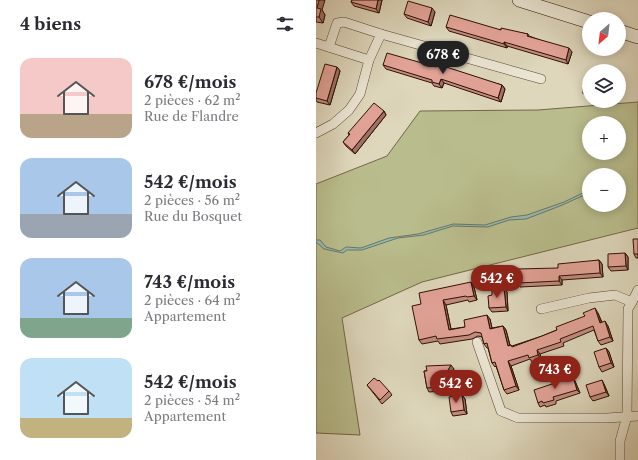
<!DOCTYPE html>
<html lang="fr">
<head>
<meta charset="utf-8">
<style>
  :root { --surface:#fff; --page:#f2f2f3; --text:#2b2b33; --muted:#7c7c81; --accent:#8f2418 }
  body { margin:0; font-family:"Libre Caslon Text",serif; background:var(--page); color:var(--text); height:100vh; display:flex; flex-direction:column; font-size:15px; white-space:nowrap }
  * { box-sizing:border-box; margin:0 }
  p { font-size:13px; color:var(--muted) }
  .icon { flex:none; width:22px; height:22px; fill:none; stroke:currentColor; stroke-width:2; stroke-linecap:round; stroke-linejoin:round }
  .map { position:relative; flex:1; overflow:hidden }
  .panel { display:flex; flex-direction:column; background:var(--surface); width:316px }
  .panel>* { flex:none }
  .needle { width:26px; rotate:208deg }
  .fabs { position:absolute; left:266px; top:12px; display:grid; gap:8px }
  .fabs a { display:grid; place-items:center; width:44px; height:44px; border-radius:50%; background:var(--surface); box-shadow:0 2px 10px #0003; font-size:20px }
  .price { position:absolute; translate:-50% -34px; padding:0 9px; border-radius:14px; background:var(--accent); color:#fff; font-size:13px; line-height:26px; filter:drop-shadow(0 1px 2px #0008) }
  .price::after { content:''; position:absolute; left:50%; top:24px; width:12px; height:9px; margin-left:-6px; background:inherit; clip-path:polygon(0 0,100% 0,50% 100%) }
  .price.active { background:#222; color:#fff }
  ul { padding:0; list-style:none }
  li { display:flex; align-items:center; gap:12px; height:100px; padding:0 20px }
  li span { display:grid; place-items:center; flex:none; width:112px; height:80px; border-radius:12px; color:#555 }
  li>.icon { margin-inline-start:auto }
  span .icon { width:48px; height:48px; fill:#fffc; stroke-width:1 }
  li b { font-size:17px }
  h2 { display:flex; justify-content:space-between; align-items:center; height:48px; padding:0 20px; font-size:17px }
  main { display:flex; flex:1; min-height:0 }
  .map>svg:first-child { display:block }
  .green { fill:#b9bc8c; stroke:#746646; fill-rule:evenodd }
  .water { fill:#94baad; stroke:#6b7668 }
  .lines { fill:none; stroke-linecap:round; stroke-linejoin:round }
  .street-casing { stroke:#5a4130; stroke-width:10 }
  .secondary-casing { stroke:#2e0f01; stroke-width:14 }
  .street { stroke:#eae5d3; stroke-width:9 }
  .secondary { stroke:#eae5d3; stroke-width:13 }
  .wall { fill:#c28c82; stroke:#2e0f01 }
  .shaded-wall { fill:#9e726a; stroke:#2e0f01 }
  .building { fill:#e2a397; stroke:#2e0f01 }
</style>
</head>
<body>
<main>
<section class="panel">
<h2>4 biens<svg class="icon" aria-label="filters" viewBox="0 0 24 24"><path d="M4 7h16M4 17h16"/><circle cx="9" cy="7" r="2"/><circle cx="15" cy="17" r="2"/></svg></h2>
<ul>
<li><span style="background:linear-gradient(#f6c9c9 70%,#b9a48a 0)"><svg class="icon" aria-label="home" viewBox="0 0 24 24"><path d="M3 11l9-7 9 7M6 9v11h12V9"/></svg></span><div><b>678 €/mois</b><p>2 pièces · 62 m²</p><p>Rue de Flandre</p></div></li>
<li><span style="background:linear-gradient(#a9c7e8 70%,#9aa5b1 0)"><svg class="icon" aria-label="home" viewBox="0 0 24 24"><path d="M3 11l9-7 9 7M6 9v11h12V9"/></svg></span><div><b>542 €/mois</b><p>2 pièces · 56 m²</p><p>Rue du Bosquet</p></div></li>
<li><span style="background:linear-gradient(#a9c7e8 75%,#7fa58c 0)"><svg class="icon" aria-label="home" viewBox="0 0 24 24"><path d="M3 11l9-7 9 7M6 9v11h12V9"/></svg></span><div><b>743 €/mois</b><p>2 pièces · 64 m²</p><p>Appartement</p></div></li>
<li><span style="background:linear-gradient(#bfe0f5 75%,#c2b280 0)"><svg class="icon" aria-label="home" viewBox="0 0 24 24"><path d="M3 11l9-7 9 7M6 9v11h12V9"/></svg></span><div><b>542 €/mois</b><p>2 pièces · 54 m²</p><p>Appartement</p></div></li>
</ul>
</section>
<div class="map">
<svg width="322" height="460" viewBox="0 0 322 460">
  <rect width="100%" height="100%" fill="#ded7bc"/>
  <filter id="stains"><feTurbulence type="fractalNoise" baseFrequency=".005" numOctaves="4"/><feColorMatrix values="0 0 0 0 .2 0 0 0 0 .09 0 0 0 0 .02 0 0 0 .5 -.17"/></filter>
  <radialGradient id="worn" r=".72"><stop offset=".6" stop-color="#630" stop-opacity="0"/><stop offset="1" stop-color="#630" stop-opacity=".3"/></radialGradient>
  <path class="green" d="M322,102v126l-216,54 -80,36 18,117 -44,-2v-249l71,-28 33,-45 118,-1zM273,123h30v30h-30zM273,175h30v30h-30z"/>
  <path class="water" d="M273,190v3l-29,13 -34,13 -17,1 -21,7 -35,-1 -29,9 -26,3 -36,12h-15l-4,3 -19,-4 -8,-7v-2h4l6,7 14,4 6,-4 15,1 28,-10 29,-4 35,-10 32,1 26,-8 16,-2 37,-13z"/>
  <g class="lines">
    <defs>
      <g id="street">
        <path d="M0,43l53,17"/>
        <path d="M13,47l8,-24 7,-1 37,12 160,45"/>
        <path d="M0,133l17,-9 16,-14 11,-16 9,-34 12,-26"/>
        <path d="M225,309l48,-11 26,-3 17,7 6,-12"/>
        <path d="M161,342l24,69 17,7h89l31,-2"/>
        <path d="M304,460v-19l7,-25 1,-107 4,-7"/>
      </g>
      <g id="secondary">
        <path d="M203,0l70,22"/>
        <path d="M303,31l19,6"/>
      </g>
    </defs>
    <use href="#street" class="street-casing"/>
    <use href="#secondary" class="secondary-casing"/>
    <use href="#street" class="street"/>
    <use href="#secondary" class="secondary"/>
  </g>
  <g class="wall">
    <path d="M0,0l9,15 -2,8 -7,-1z"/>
    <path d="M36,0h30l-3,13 -25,-7 -3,-4z"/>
    <path d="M119,12l-4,14 -24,-8 -3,-4z"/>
    <path d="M130,27l55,3 27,4 1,2 43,16 -4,12 -61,-18v2l-58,-17z"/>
    <path d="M67,65l53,2 66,18 3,4 -4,13 -57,-19 -2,5 -8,-2 -2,-3 -46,-14z"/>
    <path d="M21,67l3,4 -10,34 -13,-3 -1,-2v-7z"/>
    <path d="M273,83v14h-3l-3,-4z"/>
    <path d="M68,111l2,4 -31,39 -9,-8 -3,-4 6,-7 -1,-2z"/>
    <path d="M322,239v19h-2l-2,-4z"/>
    <path d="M309,253l3,4v13l-17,1 -3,-4z"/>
    <path d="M283,260l3,4 1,13 -41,3v5l-42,2 -2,-4 40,-15z"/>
    <path d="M158,287l3,13 -8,2 -1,-2 -22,5 5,24 14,-2 25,-8 2,9 11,-2 3,4 4,15h1l1,1 30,-10 56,-23 4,9 6,4 5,15 -12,4 -3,-4 -4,-11 -31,13 1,3 -24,8 1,5 -9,3 -2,-3 -19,7 8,24 -12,4 -3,-4 -8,-24 -1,1 -3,-4 -4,-15h-1l-3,-4 -2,-7 -4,-1 -6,3 -32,5 -2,-3 -16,3 -3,-4 2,-36z"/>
    <path d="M191,292l1,19 -16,1 -3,-4 3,-13z"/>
    <path d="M290,348l3,4 5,15 -12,5 -3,-5z"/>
    <path d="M138,369l-8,12 -7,2 1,8 -11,1 -2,-4 -3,-17z"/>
    <path d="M259,381l5,12 -24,8v3l-10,3 -1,-2 -5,2 -2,-4z"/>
    <path d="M288,384l5,12 -16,5 -3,-4z"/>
    <path d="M51,385l22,6 3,4 -10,9z"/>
    <path d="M146,395l3,4 2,15 -14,2 -2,-4z"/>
  </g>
  <g class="shaded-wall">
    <path d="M3,0h6l-3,10 3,5 -2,8 -4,-6 -2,-9z"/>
    <path d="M62,0h4l-3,13 -3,-4z"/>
    <path d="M116,8l3,4 -4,14 -3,-4z"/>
    <path d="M188,42l3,4v2l-3,-4z"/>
    <path d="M253,48l3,4 -4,12 -2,-4z"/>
    <path d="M21,67l3,4 -10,34 -3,-4z"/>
    <path d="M125,79l3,4 -2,5 -3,-4z"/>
    <path d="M186,85l3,4 -4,13 -3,-4z"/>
    <path d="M68,111l2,4 -31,39 -3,-4z"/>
    <path d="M309,253l3,4v13l-2,-4z"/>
    <path d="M283,260l3,4 1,13 -3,-4z"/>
    <path d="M243,276l3,4v5l-3,-4z"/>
    <path d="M155,282l3,5 3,13 -3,-4z"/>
    <path d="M188,288l3,4 1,19 -2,-4z"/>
    <path d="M127,300l3,5 6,29 -3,-4z"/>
    <path d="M279,308l3,5 5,14 -3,-4z"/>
    <path d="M171,315l3,4 3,14 -3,-4z"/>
    <path d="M289,321l3,5 5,15 -3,-4z"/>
    <path d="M187,326l3,4 5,20 -3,-4z"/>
    <path d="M290,348l3,4 5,15 -3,-4z"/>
    <path d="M221,350l3,4 1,5 -3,-4z"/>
    <path d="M192,361l3,5 8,24 -3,-4z"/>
    <path d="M135,365l3,4 -8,12 -2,-4z"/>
    <path d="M257,377l2,4 5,12 -3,-3z"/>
    <path d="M120,379l3,4 1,8 -3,-4z"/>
    <path d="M286,380l2,4 5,12 -3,-4z"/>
    <path d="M146,395l3,4 2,15 -3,-4z"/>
  </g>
  <g class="building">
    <path d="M0,0h3l-2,8 4,1 -2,8h-3z"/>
    <path d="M36,0h26l-2,9 -25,-7z"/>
    <path d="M92,1l24,7 -4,14 -24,-8z"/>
    <path d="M134,15l51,15v-2l27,6 -1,2 42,12 -3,12 -62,-18v2l-58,-17z"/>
    <path d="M71,53l49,14 1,-3 65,21 -4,13 -57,-19 -2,5 -7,-2v-2l-49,-15z"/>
    <path d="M9,64l12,3 -10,34 -11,-3v-5z"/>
    <rect x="267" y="83" width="6" height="10"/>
    <path d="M58,103l10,8 -32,39 -9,-8 7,-8 -2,-1z"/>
    <path d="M317,239h5v15h-4z"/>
    <path d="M309,253l1,13 -18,1v-13z"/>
    <path d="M283,260l1,13 -41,3v5l-41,2 -1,-14 41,-1v-4z"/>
    <path d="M155,282l3,14 -7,1 -1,-1 -23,4 6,30 16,-3 -1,-7 23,-5 3,14 13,-3 5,20 3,-1 1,2 30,-11 15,-6 -1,-3 29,-11 -2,-3 12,-5 5,15 5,-2 5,16 -12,4 -5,-15 -33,13 1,3 -24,8 1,5 -9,3 -1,-3 -20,6 8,25 -12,4 -9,-28 -3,1 -5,-20 -3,1 -3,-11 -6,-1 -6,3 -32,4 -1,-3 -17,4 -7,-34 9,-2 -2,-11z"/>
    <path d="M188,288l2,19 -17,1 -1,-12 4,-1v-6z"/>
    <path d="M290,348l5,15 -12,4 -5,-15z"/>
    <path d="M135,365l-7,12 -8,2 1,8 -10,1 -3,-17h3l-1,-5z"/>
    <path d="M257,377l4,13 -24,7 1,3 -11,3 -1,-2 -4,2 -4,-13z"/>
    <path d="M58,378l4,3 1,-1 10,11 -9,9 -13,-15z"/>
    <path d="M286,380l4,12 -16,5 -4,-12z"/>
    <path d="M146,395l2,15 -13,2 -2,-15z"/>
  </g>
  <rect width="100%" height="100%" filter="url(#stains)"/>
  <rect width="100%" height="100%" fill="url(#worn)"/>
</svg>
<div class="fabs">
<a><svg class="needle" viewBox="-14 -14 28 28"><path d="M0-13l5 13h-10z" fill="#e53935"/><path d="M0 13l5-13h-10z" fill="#7c7c81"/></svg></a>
<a><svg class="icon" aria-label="layers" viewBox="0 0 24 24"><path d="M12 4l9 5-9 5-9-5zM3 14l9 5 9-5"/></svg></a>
<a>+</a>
<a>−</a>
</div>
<b class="price active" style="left:127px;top:75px">678 €</b>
<b class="price" style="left:181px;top:299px">542 €</b>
<b class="price" style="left:239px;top:390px">743 €</b>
<b class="price" style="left:140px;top:404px">542 €</b>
</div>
</main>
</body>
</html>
